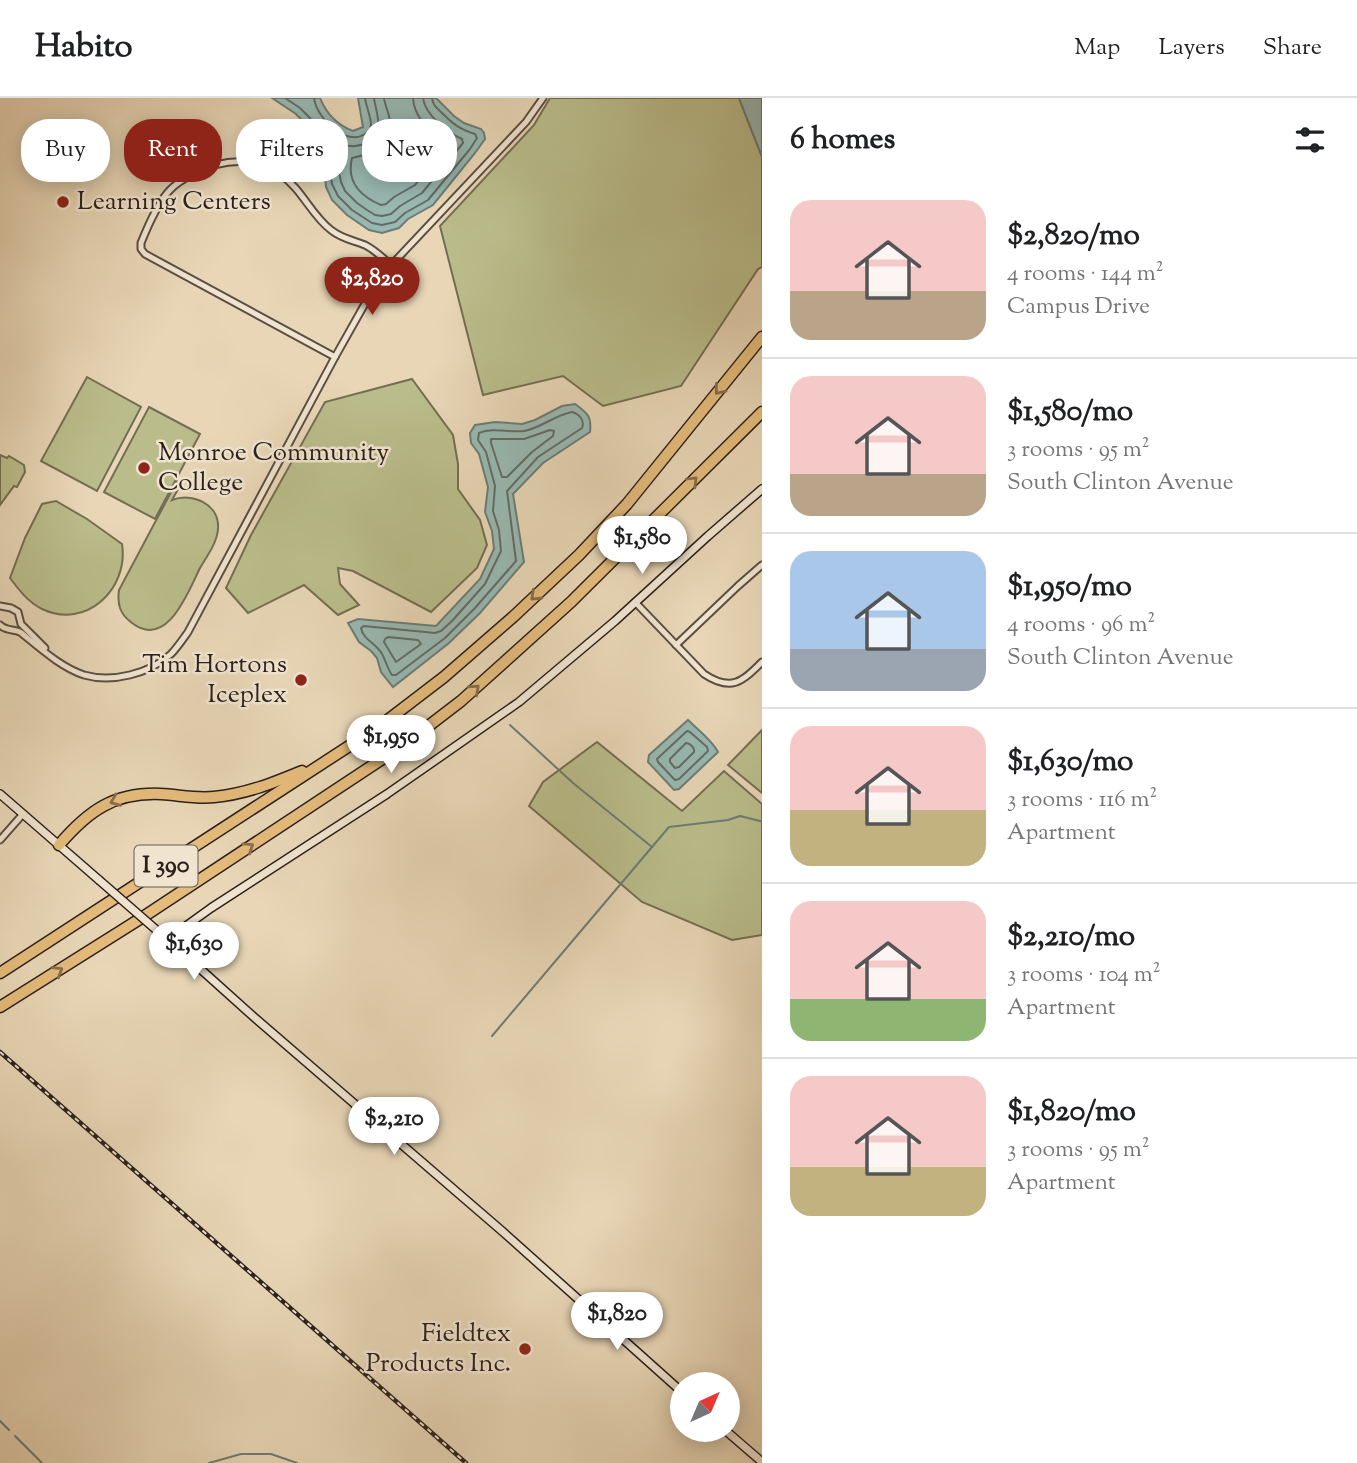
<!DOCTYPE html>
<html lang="en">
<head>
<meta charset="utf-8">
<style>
  :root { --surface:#fff; --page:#f6f6f6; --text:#202124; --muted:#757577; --line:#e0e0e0; --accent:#8f2418 }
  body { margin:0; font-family:"Sorts Mill Goudy",serif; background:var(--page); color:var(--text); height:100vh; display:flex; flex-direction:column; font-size:26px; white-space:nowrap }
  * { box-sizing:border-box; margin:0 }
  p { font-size:23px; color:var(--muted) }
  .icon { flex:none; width:38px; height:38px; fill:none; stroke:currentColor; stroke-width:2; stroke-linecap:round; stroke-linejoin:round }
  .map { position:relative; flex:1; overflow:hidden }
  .drawer { display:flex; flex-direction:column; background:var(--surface); width:595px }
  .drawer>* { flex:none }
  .top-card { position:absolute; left:21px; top:21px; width:635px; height:63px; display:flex; gap:14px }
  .needle { width:46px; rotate:44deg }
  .fabs { position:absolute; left:670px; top:1274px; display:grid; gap:14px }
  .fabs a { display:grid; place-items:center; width:70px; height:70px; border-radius:50%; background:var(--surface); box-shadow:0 4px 18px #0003; font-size:35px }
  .price { position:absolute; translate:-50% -60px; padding:0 16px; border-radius:24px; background:#fff; color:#222; font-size:23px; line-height:46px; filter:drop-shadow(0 2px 4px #0008) }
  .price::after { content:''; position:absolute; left:50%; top:42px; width:21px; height:16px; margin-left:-10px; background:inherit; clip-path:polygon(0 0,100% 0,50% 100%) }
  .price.active { background:var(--accent); color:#fff }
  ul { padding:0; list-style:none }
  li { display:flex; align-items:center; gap:21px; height:175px; padding:0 28px }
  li+li { border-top:2px solid var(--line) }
  li span { display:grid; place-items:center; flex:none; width:196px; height:140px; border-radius:21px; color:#555 }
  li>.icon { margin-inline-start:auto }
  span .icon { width:84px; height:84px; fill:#fffc; stroke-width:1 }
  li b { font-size:30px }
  h2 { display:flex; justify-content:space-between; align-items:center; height:84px; padding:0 28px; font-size:30px }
  .pill { padding:0 24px; border-radius:28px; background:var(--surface); box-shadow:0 4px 18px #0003; font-size:24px; line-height:63px }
  .pill.active { background:var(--accent); color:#fff }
  header { display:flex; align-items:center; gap:42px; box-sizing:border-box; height:98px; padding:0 35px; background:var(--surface); border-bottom:2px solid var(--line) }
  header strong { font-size:33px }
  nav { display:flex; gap:38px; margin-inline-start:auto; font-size:24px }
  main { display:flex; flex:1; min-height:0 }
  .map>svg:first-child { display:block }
  .green { fill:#babd8b; stroke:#736e53; stroke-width:2 }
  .water { fill:#98b9b2; stroke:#6d7c76; stroke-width:2 }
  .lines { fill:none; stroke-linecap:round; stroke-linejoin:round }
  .shore { stroke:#626c66; stroke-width:2 }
  .stream { stroke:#6d7c76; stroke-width:2 }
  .street-casing { stroke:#5b4e42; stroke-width:9 }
  .secondary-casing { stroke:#2c201b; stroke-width:10 }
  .highway-casing { stroke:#2c201b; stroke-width:13 }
  .street { stroke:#f0e4d0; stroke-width:5 }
  .secondary { stroke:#f0e4d0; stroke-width:7 }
  .highway { stroke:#e4bb7b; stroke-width:10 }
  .rail-casing { stroke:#2c201b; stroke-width:4.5 }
  .rail { stroke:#f0e4d0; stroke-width:2; stroke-dasharray:5; stroke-linecap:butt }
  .secondary-bridge-casing { stroke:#2c201b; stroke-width:10; stroke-linecap:butt }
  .secondary-bridge { stroke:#f0e4d0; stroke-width:7 }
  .oneway { stroke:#886e4b }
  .poi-dot { fill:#8f2418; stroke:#f0e4d0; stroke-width:2.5 }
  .labels { text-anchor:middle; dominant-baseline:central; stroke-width:5; stroke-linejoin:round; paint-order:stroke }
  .shield { fill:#f0e4d0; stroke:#675b51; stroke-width:2 }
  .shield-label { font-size:24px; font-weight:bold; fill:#2c201b }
  .poi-label { font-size:26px; fill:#2c201b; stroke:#f0e4d0; text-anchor:start }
</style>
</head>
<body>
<header>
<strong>Habito</strong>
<nav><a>Map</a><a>Layers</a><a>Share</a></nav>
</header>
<main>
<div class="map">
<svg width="762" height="1365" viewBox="0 0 762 1365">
  <rect width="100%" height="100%" fill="#e8d6b6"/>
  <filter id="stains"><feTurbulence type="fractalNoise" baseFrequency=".00286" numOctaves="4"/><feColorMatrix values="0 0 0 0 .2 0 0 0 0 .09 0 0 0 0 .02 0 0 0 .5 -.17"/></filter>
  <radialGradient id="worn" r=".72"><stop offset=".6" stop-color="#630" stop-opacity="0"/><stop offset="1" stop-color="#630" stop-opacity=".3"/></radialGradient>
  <g class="green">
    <path d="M550,0h189l23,59v110l-4,2 -77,117 -78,20 -40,-30 -80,19 -43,-169 94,-101z"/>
    <path d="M87,279l54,30 -44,84 -56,-30z"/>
    <path d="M412,281l41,56 5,29v25l22,31 7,25 -10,23 -46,44 -78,-41 -15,-3 2,16 19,21 -21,10 -34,-30 -56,28 -22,-25 25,-53 74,-133z"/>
    <path d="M149,309l51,27 -45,85 -51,-27z"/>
    <path d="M0,357l7,3 2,-2 15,9 1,7 -8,15 -3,-1 -14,19z"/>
    <path d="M177,383l4,3 -9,16c20,-8 48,4 46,29 -1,14 -11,27 -18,39 -12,24 -33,82 -68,55 -12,-9 -15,-18 -13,-33z"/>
    <path d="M56,403l31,18 35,25c7,45 -36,86 -80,65 -14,-7 -23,-19 -32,-31l15,-40 17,-34z"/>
    <path d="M762,632v63l-34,-28z"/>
    <path d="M597,644l85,69 42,-40 38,33v131l-30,5 -90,-38 -113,-96 14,-24z"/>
  </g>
  <g class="water">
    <path d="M272,0h48c6,15 17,27 33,33l10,-4 -5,-29h78l18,18 10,7 17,6 3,4 1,6 -10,14 -42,52 -25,14 -9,9 -17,5 -13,-3 -22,-15 -15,-15 -6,-13 -4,-39 -9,-11 -1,-6 -16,-17z"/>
    <path d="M739,0h23v59z"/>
    <path d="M575,306c12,9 17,12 15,28l-47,31 -30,31 11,68 -44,51 -31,30 -56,44 -12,-15 -4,-14 -6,-7 -12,-9 -11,-19 10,-4 78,7 44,-47 14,-30 -2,-18 -7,-19 3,-25 -9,-33 -8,-11 -1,-10 5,-8 20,-3 27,2 13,-4 27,-14z"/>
    <path d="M688,622c10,10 24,20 30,32l-39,37 -5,1 -26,-28 1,-7z"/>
  </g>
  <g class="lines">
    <g class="shore">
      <path d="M285,0l15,10 10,10 8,10 3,10 7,7 3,13 -1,14 2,12 6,12 14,14 20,13 10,2 13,-3 10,-9 23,-13 42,-51 7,-11 -2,-4c-16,-5 -22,-10 -34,-22 -5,-5 -8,-7 -9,-14"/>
      <path d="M314,0c2,19 31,49 51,36 4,-3 5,-4 6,-9 0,-8 -5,-19 -6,-27"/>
      <path d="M374,0c3,21 16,44 -19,48 -5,1 -11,-2 -16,-1v27l2,10 4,9 12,12 10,7 8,5 7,1 9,-2 9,-8 22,-13 41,-50 -1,-4c-14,-6 -37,-24 -39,-41"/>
      <path d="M384,0c1,8 5,15 6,23 2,25 -19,33 -38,37 -6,24 8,38 29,47l5,-1 8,-7 21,-12 32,-39 -1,-3c-15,-10 -32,-26 -33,-45"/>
      <path d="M572,314c7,2 13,8 10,16l-44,29 -31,34 9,70 -41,47 -30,30 -49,37h-4c-5,-7 -6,-14 -10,-21 -6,-11 -19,-14 -21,-26l3,-2 71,7 6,-2 11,-10 33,-37 16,-33 -2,-21 -6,-19 2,-25 -9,-34 -8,-12 1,-7c15,-6 30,0 45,-2 17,-3 31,-16 48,-19z"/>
      <path d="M550,332l4,1 -1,5 -21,16 -25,25h-5l-11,-34v-4h33z"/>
      <path d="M388,539l30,3 3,4 -25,18 -12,-20 1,-3z"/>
      <path d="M687,633l3,1 17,15 1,4 -29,28 -4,1 -17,-18 -1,-3z"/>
      <path d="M686,645c4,0 9,5 8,9l-15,15 -4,1 -5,-6v-3z"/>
    </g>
    <g class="stream">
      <path d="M510,627l63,58 79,64 17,-20 59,-7 12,-4 20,5 2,1"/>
      <path d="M492,938l160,-189"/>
      <path d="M0,1323l9,9"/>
      <path d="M15,1338l27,27"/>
      <path d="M209,1365l32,-9h30l26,9"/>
    </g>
    <defs>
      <g id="street">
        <path d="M335,259l-190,-103 -4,-5v-6c6,-15 17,-40 28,-52 7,-8 16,-13 26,-18 28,-14 59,-17 86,2 21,14 30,40 50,55 11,9 22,10 34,15 10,5 18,13 26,20"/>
        <path d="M635,504l69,72c27,18 38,8 58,-12"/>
        <path d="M0,508l11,2 7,4 3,12 24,24"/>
        <path d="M0,527c6,6 13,4 20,7 19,15 40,35 64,43 28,8 65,-1 87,-21 6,-6 12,-15 17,-22l147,-275 45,-80 146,-155 17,-24"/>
        <path d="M676,547l62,-59 24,-21"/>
        <path d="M0,742l23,-26"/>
      </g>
      <g id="secondary">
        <path d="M0,696l99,86"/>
        <path d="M167,841l88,79 247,213 180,161"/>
        <path d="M169,843l17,-15 25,-18 176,-114 132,-92 96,-81 93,-85 54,-47"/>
        <path d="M725,1332l37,32"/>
      </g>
      <g id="highway">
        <path d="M59,747c29,-34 55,-53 102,-51 18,1 35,5 53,3 32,-3 59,-14 88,-26"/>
        <path d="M0,875l380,-247 64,-49 69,-60 66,-62 48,-51 135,-167"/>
        <path d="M0,909l143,-90 262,-173 56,-43 110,-99 191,-190"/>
      </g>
    </defs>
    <use href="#street" class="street-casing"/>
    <use href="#secondary" class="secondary-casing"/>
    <use href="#highway" class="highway-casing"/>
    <use href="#street" class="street"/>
    <use href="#secondary" class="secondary"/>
    <use href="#highway" class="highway"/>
    <defs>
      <path id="rail" d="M0,954l466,411"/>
    </defs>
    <use href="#rail" class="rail-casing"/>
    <use href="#rail" class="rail"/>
    <defs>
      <path id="secondary-bridge" d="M99,782l62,54"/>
    </defs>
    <use href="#secondary-bridge" class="secondary-bridge-casing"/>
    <use href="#secondary-bridge" class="secondary-bridge"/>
  </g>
  <defs><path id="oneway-chevron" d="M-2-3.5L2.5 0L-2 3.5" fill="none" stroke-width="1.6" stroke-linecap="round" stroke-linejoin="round" transform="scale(1.75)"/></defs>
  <g class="oneway">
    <use href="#oneway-chevron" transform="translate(719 292) rotate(129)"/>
    <use href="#oneway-chevron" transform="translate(693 383) rotate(-45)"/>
    <use href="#oneway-chevron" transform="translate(535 498) rotate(137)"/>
    <use href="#oneway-chevron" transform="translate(475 591) rotate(-42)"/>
    <use href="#oneway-chevron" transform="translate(115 703) rotate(158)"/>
    <use href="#oneway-chevron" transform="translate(249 749) rotate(-34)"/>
    <use href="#oneway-chevron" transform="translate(58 873) rotate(-32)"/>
  </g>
  <g class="poi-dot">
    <circle cx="63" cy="104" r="7"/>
    <circle cx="144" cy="370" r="7"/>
    <circle cx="301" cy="582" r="7"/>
    <circle cx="525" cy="1251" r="7"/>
  </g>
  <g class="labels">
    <rect class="shield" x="134.5" y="747.5" width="63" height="41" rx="5"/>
    <g class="shield-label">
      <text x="166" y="768">I 390</text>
    </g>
    <g class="poi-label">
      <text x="77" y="104">Learning Centers</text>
      <text x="158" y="355">Monroe Community<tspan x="158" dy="30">College</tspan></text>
      <text x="287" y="567" text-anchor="end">Tim Hortons<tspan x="287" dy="30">Iceplex</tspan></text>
      <text x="511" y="1236" text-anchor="end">Fieldtex<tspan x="511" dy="30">Products Inc.</tspan></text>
    </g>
  </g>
  <rect width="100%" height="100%" filter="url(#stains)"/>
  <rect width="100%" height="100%" fill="url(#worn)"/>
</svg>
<div class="fabs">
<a><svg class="needle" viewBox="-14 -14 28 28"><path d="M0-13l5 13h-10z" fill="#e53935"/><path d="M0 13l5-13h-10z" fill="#757577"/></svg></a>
</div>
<b class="price active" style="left:372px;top:219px">$2,820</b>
<b class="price" style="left:642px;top:478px">$1,580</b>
<b class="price" style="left:391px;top:677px">$1,950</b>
<b class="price" style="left:194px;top:884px">$1,630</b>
<b class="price" style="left:394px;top:1059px">$2,210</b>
<b class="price" style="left:617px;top:1254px">$1,820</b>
<div class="top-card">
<a class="pill">Buy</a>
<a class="pill active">Rent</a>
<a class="pill">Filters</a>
<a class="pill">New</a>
</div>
</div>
<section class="drawer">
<h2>6 homes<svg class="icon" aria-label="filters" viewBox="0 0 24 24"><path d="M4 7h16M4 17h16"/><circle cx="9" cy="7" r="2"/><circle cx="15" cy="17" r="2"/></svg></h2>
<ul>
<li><span style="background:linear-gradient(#f6c9c9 65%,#b9a48a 0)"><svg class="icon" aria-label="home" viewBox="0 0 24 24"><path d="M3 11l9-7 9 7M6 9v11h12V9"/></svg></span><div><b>$2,820/mo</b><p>4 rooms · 144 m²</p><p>Campus Drive</p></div></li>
<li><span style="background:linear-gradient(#f6c9c9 70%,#b9a48a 0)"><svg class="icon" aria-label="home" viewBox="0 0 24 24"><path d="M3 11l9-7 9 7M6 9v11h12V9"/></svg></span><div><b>$1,580/mo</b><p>3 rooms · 95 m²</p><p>South Clinton Avenue</p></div></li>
<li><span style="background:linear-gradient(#a9c7e8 70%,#9aa5b1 0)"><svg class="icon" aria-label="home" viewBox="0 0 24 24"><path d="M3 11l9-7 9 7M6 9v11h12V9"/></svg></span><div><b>$1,950/mo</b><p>4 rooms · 96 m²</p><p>South Clinton Avenue</p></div></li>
<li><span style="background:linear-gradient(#f6c9c9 60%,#c2b280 0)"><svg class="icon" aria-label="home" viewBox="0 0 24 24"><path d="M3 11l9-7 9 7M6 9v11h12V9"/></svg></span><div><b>$1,630/mo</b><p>3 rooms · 116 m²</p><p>Apartment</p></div></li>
<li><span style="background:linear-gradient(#f6c9c9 70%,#8fb573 0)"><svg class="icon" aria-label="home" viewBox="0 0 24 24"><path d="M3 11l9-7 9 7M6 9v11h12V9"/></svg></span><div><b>$2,210/mo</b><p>3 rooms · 104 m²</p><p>Apartment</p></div></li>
<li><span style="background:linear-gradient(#f6c9c9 65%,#c2b280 0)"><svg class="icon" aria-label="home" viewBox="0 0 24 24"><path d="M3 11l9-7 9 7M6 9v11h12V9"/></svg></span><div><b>$1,820/mo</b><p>3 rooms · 95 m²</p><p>Apartment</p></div></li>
</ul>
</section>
</main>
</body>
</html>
